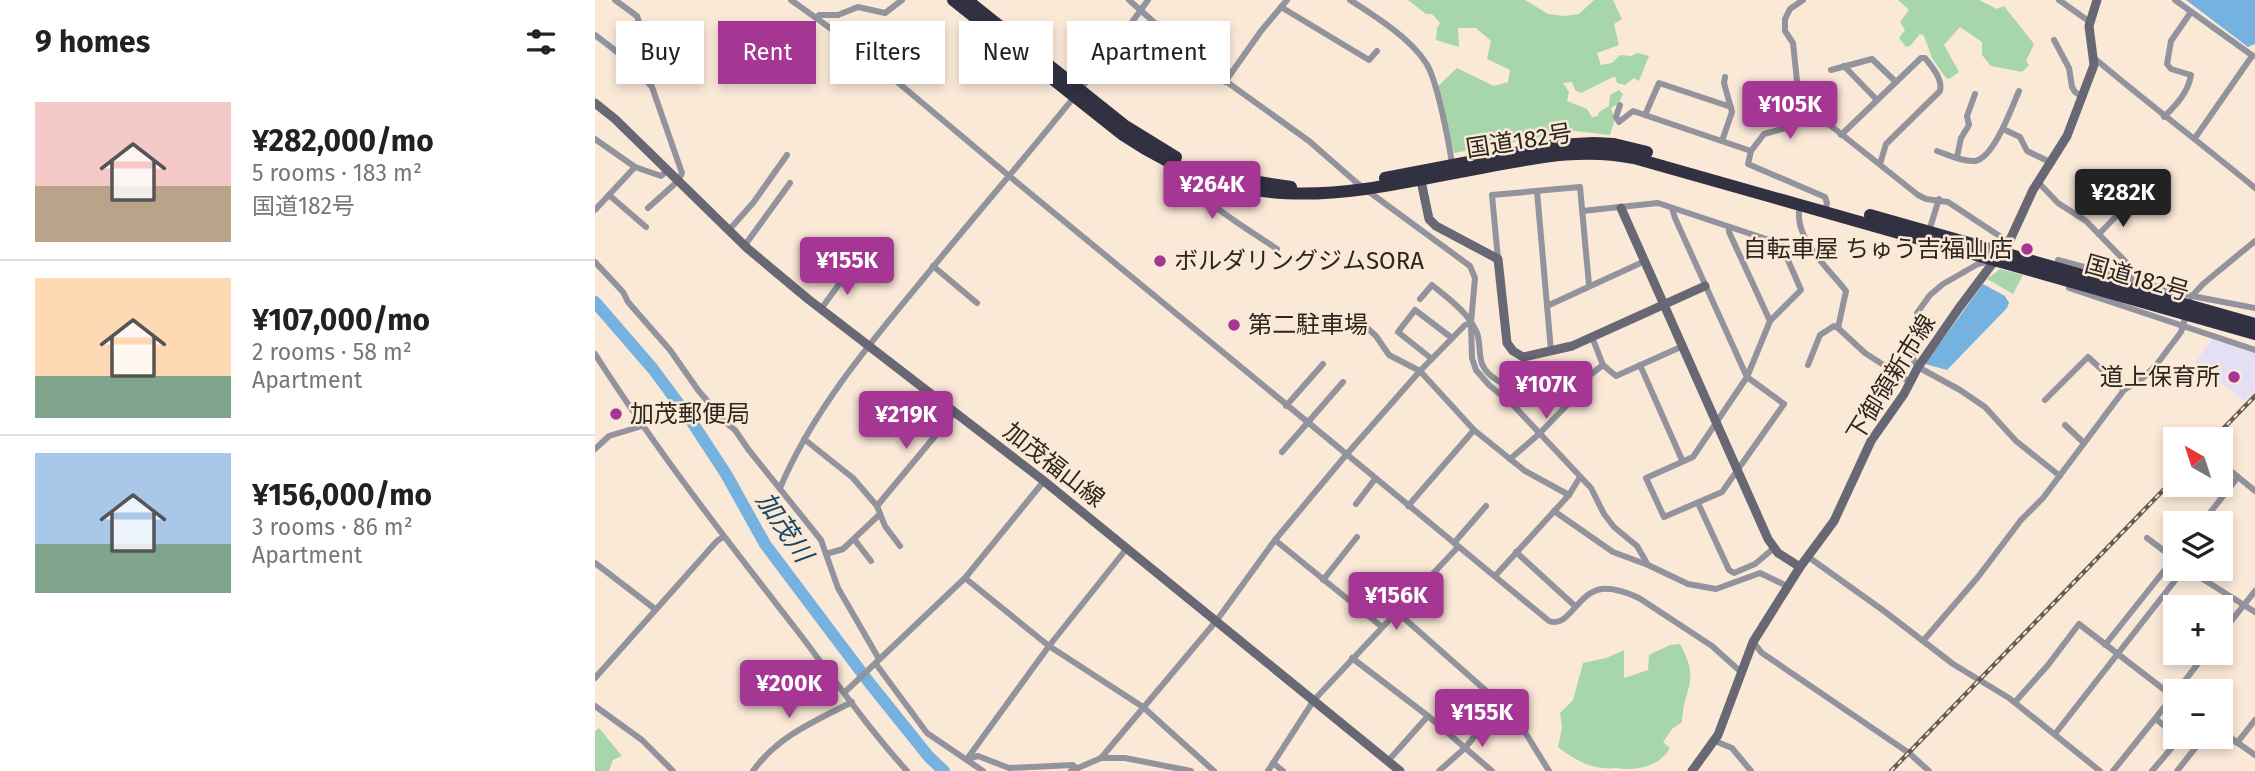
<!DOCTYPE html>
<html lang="en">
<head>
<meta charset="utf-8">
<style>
  :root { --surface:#fff; --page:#f6f6f6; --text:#222; --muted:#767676; --line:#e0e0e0; --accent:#a53694 }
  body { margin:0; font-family:"Fira Sans","Noto Sans JP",sans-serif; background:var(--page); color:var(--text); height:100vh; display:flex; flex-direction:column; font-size:26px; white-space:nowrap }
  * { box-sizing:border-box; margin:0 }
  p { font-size:23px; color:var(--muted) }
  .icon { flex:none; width:38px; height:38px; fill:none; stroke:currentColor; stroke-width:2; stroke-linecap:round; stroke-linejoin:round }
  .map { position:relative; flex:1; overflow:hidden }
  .drawer { display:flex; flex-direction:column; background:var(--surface); width:595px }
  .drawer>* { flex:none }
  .guide { position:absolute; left:21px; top:21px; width:665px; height:63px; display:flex; gap:14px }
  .needle { width:46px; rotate:321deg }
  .fabs { position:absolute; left:1568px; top:427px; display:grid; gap:14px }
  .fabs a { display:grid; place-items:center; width:70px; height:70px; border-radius:0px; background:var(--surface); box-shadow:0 4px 10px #0003; font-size:35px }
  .price { position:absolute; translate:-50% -60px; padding:0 16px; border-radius:7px; background:var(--accent); color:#fff; font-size:23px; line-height:46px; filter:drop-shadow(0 2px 4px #0008) }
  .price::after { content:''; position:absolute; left:50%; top:42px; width:21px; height:16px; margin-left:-10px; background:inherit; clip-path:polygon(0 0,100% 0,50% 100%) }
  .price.current { background:#222; color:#fff }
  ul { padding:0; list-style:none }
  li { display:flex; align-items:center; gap:21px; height:175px; padding:0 35px }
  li+li { border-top:2px solid var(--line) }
  li span { display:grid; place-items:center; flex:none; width:196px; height:140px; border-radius:0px; color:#555 }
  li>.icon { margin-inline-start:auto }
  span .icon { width:84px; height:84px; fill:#fffc; stroke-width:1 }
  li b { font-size:30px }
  h2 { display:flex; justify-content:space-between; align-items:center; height:84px; padding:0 35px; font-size:30px }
  .pill { padding:0 24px; border-radius:0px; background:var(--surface); box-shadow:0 4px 10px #0003; font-size:24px; line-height:63px }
  .pill.current { background:var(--accent); color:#fff }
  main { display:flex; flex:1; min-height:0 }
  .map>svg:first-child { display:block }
  .education { fill:#e4dff5 }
  .green { fill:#a6d6aa }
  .water { fill:#75b2e0 }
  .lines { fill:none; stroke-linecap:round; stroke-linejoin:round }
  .river { stroke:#75b2e0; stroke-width:12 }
  .street { stroke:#92939c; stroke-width:6 }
  .secondary { stroke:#686875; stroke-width:9 }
  .highway { stroke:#313142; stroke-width:12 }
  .rail-casing { stroke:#655c52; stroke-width:4.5 }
  .rail { stroke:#fbe9d8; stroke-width:2; stroke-dasharray:5; stroke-linecap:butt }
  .poi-dot { fill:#a53694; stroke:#fbe9d8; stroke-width:2.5 }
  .labels { text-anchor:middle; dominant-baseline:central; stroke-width:5; stroke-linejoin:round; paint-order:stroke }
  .street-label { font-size:24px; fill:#2c261f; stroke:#fbe9d8 }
  .poi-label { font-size:24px; fill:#2c261f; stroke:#fbe9d8; text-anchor:start }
  .water-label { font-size:26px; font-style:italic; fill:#184766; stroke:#fbe9d8 }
</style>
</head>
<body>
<main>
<section class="drawer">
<h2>9 homes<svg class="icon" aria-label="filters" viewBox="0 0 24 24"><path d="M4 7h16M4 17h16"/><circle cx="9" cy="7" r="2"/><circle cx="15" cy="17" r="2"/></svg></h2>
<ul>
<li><span style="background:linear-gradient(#f6c9c9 60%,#b9a48a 0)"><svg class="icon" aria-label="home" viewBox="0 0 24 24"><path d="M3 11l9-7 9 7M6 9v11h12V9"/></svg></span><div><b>¥282,000/mo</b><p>5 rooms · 183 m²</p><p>国道182号</p></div></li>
<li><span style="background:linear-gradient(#ffd9b3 70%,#7fa58c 0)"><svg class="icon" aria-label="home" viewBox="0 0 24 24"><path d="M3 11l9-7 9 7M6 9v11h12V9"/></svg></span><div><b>¥107,000/mo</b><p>2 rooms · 58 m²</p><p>Apartment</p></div></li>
<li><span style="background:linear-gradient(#a9c7e8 65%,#7fa58c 0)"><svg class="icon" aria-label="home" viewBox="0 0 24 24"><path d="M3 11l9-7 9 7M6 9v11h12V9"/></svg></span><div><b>¥156,000/mo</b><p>3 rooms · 86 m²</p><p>Apartment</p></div></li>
</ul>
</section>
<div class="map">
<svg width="1660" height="771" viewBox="0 0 1660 771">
  <rect width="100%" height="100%" fill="#fbe9d8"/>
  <path class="education" d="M1617,339l43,14v38l-10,10 -50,-38z"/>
  <g class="green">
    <path d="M813,0h117l23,14 17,2 14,-2 15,-14h19l9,19 -8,5 5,21 -22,8 4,12 11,-2 8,-8 11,1 7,-3 11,3 -10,25 -5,-3 -9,7 -8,-2 -2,-7 -34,17 -6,-3 -3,-8 -9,1 6,9 -2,9 20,8 5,8 6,-1 1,-4 10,-6 1,-11 9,-5 4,4 -4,9 -8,5 4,11 -5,16 -35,-4 -121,22 -19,-64 22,-21 37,18 14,-4 2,-12 -23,-11 4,-18 -15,-13h-18l1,19 -23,-7 1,-12 3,-5 -8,-9h-6z"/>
    <path d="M1303,0h81l18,9 7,-3 30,38 -8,17 3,4 -7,7 -31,-6 -9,-11v-13l-22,-15 -16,18 15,27 -10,7 -3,-1 -14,-20 -8,-22 -4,-2 -10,12 -4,1 -7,-9 6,-8 -5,-8 9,-12z"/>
    <path d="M1405,269l23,6 -10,19 -26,-15z"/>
    <path d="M1085,644c21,39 4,40 2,78l-10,7 -9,13 7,6c-11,19 -33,23 -54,20 -22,3 -42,-8 -58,-21l4,-20 -2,-14 13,-13 10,-37 23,-5 18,-8v28l24,-8 1,-15 21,-10z"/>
    <path d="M4,728l23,28 -9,4 -4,11h-14v-40z"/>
  </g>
  <g class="water">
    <path d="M1591,0h69v44l-7,3z"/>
    <path d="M1388,284l22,12 4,7 -2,5 -60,62 -22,-6z"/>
  </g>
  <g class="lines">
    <path class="river" d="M0,302l58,67 37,50 36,55 39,70 103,137 61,76 15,14"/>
    <g class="street">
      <path d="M20,0l22,16 2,6 -18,32"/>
      <path d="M196,0l60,43 157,132 541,446c20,8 28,-29 53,-32 12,-1 26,4 37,9l73,48 29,26"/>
      <path d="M534,0l70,62 110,79 48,42 113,83 5,12 -4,45 1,35 4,12 13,15 25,21 77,82 13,26 10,13 23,19 11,19 40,19 28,5 44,-16 27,13"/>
      <path d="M755,0c25,16 60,38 76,63 11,16 23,80 26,101"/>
      <path d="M1208,0l-13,9 -5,10v12l8,12 4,38 14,29 107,85 8,4 22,3 62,41"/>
      <path d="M1464,0l31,22"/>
      <path d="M1580,0l78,56"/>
      <path d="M686,7l88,53 8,-9"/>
      <path d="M221,18l3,-3h19l20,-8 27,6 17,-13"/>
      <path d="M0,35l35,27 22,25 30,86 -4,8 -30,27"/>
      <path d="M1459,40l15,28 3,19 3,5 6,4"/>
      <path d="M1498,57c53,45 109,87 162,131"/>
      <path d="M1249,66l33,34"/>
      <path d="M1236,70l41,-11 24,23"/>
      <path d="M630,82l36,-51 26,-31"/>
      <path d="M1025,105l-4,12 3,5 14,-11 118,40 -3,13 77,33 2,6 -2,9"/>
      <path d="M1050,115l14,-32 72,24"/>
      <path d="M1569,117c12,-12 24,-24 27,-42l-20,-6 -4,-5 4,-23 20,-29"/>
      <path d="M1408,129l17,8 7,14 25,12"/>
      <path d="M1246,135l80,-77h4c7,9 18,21 15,33l-54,53 -6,20"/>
      <path d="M1600,138l57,-82"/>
      <path d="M0,139l40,28 26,9 7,-6"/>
      <path d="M1127,141l10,-29 -8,-29 1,-6"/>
      <path d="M1156,151l13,-17 29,-8 12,-13 6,-3"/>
      <path d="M1342,151c11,4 26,11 38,10 19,-3 37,-54 44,-70"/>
      <path d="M1362,157l4,-19 8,-13 -2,-9 8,-22"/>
      <path d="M585,168c8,27 73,64 97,81"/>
      <path d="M1443,182l20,21 28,18 38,39 7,8v13"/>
      <path d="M942,191l14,160"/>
      <path d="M14,195l37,32"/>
      <path d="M1205,206c-8,31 28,62 46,85l-8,37"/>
      <path d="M0,210l40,-43"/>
      <path d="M987,211l76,-8 123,41 20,46 -31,31 -23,56 -54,80 -47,21 18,39 58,-25 62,-88 -37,-27 -72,-159 -3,-10"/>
      <path d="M1134,227v5l41,89"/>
      <path d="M134,230l24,-27 34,-48"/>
      <path d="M1334,231l10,-32"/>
      <path d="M1504,234l28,-29"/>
      <path d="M150,245l45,-62"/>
      <path d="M903,259l-6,-64 88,-8 9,98"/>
      <path d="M1463,260l134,36 63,12"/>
      <path d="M1394,261l-11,3 -35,20 -13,11 -13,18 -5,44 6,10 42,23 25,17 31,34 44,35"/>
      <path d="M0,262l28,30 5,10 42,48 28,40 27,32 10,8 13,19 73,91 17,48 41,71"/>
      <path d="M338,266l44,37"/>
      <path d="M1474,288l186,62"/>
      <path d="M1596,297l12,-13 52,-43"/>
      <path d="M825,299l12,-14c17,14 36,27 45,48 4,10 1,24 6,33 9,17 31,21 46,30l44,-19 13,1 17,-13"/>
      <path d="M952,306l98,-45"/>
      <path d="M226,309l29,-40"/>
      <path d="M769,325l12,11 13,19 31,16 54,59 51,41 44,24"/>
      <path d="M997,337l11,28 13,11 67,-30"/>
      <path d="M0,354c62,97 133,188 204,279 35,46 69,95 108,138"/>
      <path d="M837,359l-34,-27 17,-22 37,28"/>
      <path d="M1045,365l42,95"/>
      <path d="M1213,365l12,-30 14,-9 4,2 27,25 45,29"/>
      <path d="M1450,400l43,-43 36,33"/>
      <path d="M691,406l37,-42"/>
      <path d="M1470,425l19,18"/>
      <path d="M209,439l49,39 24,28 8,20 15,20"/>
      <path d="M0,449l14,-13 33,-10"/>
      <path d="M687,452l61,-70"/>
      <path d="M915,459l29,-25 31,-32"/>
      <path d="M1626,463l34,28"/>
      <path d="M185,488c33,-78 90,-145 144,-210 75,-92 155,-181 224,-278"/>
      <path d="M1103,503l31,67 5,3 21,-9 19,-16"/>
      <path d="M761,504l19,-25"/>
      <path d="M282,506l78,-94"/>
      <path d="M813,506l66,-76"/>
      <path d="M959,511l59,41 35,13"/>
      <path d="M1607,523l36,-46"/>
      <path d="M1552,538l28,21"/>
      <path d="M259,539l17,22"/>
      <path d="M680,540l107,87"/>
      <path d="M859,543l32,-37"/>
      <path d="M921,552l59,54"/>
      <path d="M231,554l17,-5 36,-34"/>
      <path d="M1212,556l77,55 69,53 56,34 91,73"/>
      <path d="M0,563l60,46"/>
      <path d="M1592,569l68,43"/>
      <path d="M900,576l74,-81 11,-18"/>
      <path d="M370,578l84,68 94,61 71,64"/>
      <path d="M728,580l34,-43"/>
      <path d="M802,612l104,92 17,17 31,50"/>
      <path d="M1626,634l34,-43"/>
      <path d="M1328,641l55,-64 43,-57 22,-22 81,-108 19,-12 14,-14 24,-32 4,-13"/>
      <path d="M1158,642l9,11 147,100 20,18"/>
      <path d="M1510,645l70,-88"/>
      <path d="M757,658l76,58 64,55"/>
      <path d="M281,664l51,69 56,38"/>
      <path d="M0,678l122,-137 6,-4"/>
      <path d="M1582,691l29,-38"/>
      <path d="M250,692l120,-114 79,-97"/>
      <path d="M1420,702l33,-37 31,-41 96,74"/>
      <path d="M0,706l47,34 31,31"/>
      <path d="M1561,719l19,16"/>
      <path d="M1626,731l34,24"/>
      <path d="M1460,734l129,-165"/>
      <path d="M1120,741l17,7 19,23"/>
      <path d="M1642,743l18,-23"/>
      <path d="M506,758h24l66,13"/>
      <path d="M372,759l82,-113 78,-98"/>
      <path d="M372,759l11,-3 31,12 64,-3 3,3"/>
      <path d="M793,761l40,-45"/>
      <path d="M678,763l10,8"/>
      <path d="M158,771c25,-35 62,-50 99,-69"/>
      <path d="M476,771l30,-13 116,-138 58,-80 71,-85 74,-84 45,-46 6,-2"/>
      <path d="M673,771l46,-71 144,-153"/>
      <path d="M844,771l26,-23 36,-44"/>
      <path d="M1518,771l61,-76"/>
      <path d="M1557,771l23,-27 1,-7"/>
      <path d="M1582,771l27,-34"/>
    </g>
    <g class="secondary">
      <path d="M0,103l20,16 132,129 61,51 236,182 356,290"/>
      <path d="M825,176l9,43 7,7 62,33 9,84 6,8 10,6 49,-11 133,-60"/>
      <path d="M1026,208l147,331 10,14 22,14"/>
      <path d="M1097,771l26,-36 35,-93 47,-75 34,-46 37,-80 33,-47 14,-27 41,-59 36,-48 9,-7 29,-63 34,-54 27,-71 -5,-39 8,-26"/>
    </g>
    <g class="highway">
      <path d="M358,0l170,135c132,88 224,58 368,31 49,-9 93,-18 143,-8l621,176"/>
      <path d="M372,0l157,125 52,32"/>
      <path d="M638,178l58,9"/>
      <path d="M790,178l171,-33 38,-2 20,1 33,8"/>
      <path d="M1275,215l385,109"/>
    </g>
    <defs>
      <g id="rail">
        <path d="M1618,439l42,-43"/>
        <path d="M1296,771l284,-293"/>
      </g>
    </defs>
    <use href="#rail" class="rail-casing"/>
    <use href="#rail" class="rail"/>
  </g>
  <g class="poi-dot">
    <circle cx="1432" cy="249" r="7"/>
    <circle cx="565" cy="261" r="7"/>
    <circle cx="639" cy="325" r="7"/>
    <circle cx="1639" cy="377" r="7"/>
    <circle cx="21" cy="414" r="7"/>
  </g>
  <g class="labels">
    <g class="street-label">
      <text transform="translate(924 141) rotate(-9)">国道182号</text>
      <text transform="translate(1542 278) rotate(16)">国道182号</text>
      <text transform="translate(1296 378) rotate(-58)">下御領新市線</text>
      <text transform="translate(459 465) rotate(38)">加茂福山線</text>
    </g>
    <g class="poi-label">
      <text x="1418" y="249" text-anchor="end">自転車屋 ちゅう吉福山店</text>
      <text x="579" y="261">ボルダリングジムSORA</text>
      <text x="653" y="325">第二駐車場</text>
      <text x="1625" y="377" text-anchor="end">道上保育所</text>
      <text x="35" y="414">加茂郵便局</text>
    </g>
    <g class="water-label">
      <text transform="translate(189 527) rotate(56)">加茂川</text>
    </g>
  </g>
</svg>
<div class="fabs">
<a><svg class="needle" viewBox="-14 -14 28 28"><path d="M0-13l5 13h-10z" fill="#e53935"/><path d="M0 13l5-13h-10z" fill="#767676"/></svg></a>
<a><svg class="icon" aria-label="layers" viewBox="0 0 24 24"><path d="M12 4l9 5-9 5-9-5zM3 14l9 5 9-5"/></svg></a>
<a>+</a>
<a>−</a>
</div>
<b class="price" style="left:1195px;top:141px">¥105K</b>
<b class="price" style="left:617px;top:221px">¥264K</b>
<b class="price current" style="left:1528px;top:229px">¥282K</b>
<b class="price" style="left:252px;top:297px">¥155K</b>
<b class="price" style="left:951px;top:421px">¥107K</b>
<b class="price" style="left:311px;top:451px">¥219K</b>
<b class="price" style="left:801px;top:632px">¥156K</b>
<b class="price" style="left:194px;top:720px">¥200K</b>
<b class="price" style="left:887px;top:749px">¥155K</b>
<div class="guide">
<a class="pill">Buy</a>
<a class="pill current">Rent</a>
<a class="pill">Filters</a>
<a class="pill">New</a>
<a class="pill">Apartment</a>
</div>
</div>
</main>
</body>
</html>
